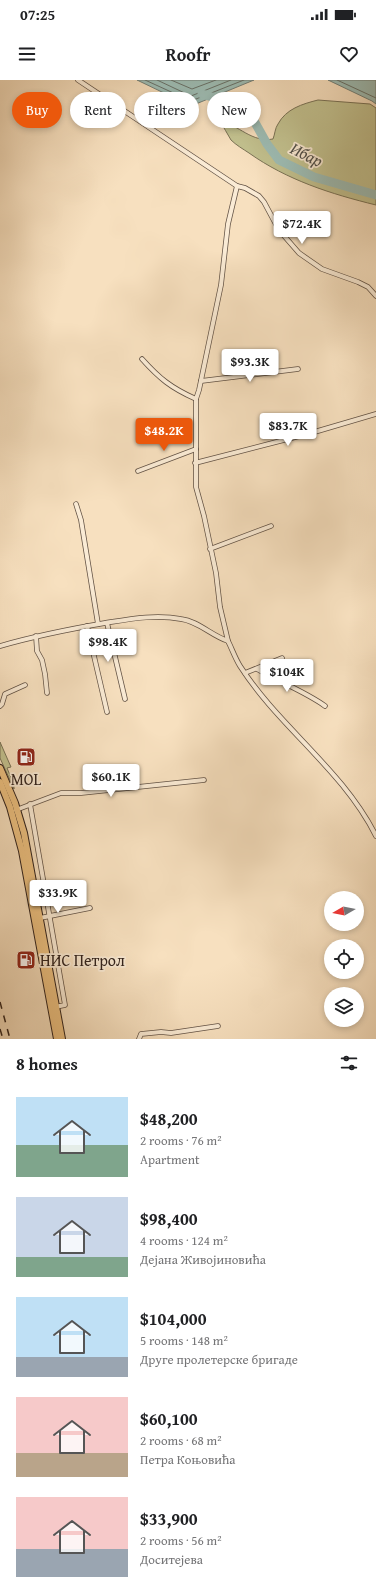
<!DOCTYPE html>
<html lang="en">
<head>
<meta charset="utf-8">
<style>
  :root { --surface:#fff; --page:#f2f2f2; --text:#202124; --muted:#757577; --accent:#ea580c }
  body { margin:0; font-family:"Gentium Book Plus",serif; background:var(--page); color:var(--text); height:100vh; display:flex; flex-direction:column; font-size:15px; white-space:nowrap }
  * { box-sizing:border-box; margin:0 }
  p { font-size:13px; color:var(--muted) }
  .icon { flex:none; width:22px; height:22px; fill:none; stroke:currentColor; stroke-width:2; stroke-linecap:round; stroke-linejoin:round }
  .map { position:relative; height:959px; overflow:hidden }
  .details { display:flex; flex-direction:column; background:var(--surface); flex:1 }
  .details>* { flex:none }
  .top-card { position:absolute; left:12px; top:12px; width:352px; height:36px; display:flex; gap:8px }
  .needle { width:26px; rotate:261deg }
  .controls { position:absolute; left:324px; top:811px; display:grid; gap:8px }
  .controls a { display:grid; place-items:center; width:40px; height:40px; border-radius:50%; background:var(--surface); box-shadow:0 2px 6px #0003; font-size:20px }
  .price { position:absolute; translate:-50% -34px; padding:0 9px; border-radius:4px; background:#fff; color:#222; font-size:13px; line-height:26px; filter:drop-shadow(0 1px 2px #0008) }
  .price::after { content:''; position:absolute; left:50%; top:24px; width:12px; height:9px; margin-left:-6px; background:inherit; clip-path:polygon(0 0,100% 0,50% 100%) }
  .price.active { background:var(--accent); color:#fff }
  ul { padding:0; list-style:none }
  li { display:flex; align-items:center; gap:12px; height:100px; padding:0 16px }
  li span { display:grid; place-items:center; flex:none; width:112px; height:80px; border-radius:0px; color:#555 }
  li>.icon { margin-inline-start:auto }
  span .icon { width:48px; height:48px; fill:#fffc; stroke-width:1 }
  li b { font-size:17px }
  h2 { display:flex; justify-content:space-between; align-items:center; height:48px; padding:0 16px; font-size:17px }
  .tag { padding:0 14px; border-radius:18px; background:var(--surface); box-shadow:0 2px 6px #0003; font-size:14px; line-height:36px }
  .tag.active { background:var(--accent); color:#fff }
  .status { display:flex; justify-content:space-between; align-items:center; height:28px; padding:0 20px; background:var(--surface); direction:ltr }
  .status svg { height:11px; fill:currentColor }
  header { display:flex; justify-content:space-between; align-items:center; height:52px; padding:0 16px; background:var(--surface); font-size:18px; font-weight:800 }
  .map>svg:first-child { display:block }
  .green { fill:#c2c18f; stroke:#7a7256 }
  .water { fill:#9dbdb5; stroke:#727f78 }
  .lines { fill:none; stroke-linecap:round; stroke-linejoin:round }
  .shore { stroke:#677068; stroke-width:1 }
  .river { stroke:#9dbdb5; stroke-width:9 }
  .minor-casing { stroke:#625245; stroke-width:5.5 }
  .primary-casing { stroke:#31221c; stroke-width:8 }
  .minor { stroke:#faebd5; stroke-width:4 }
  .primary { stroke:#ecc080; stroke-width:6 }
  .rail { stroke:#31221c; stroke-width:1.5; stroke-dasharray:7 7; stroke-linecap:butt }
  .labels { text-anchor:middle; dominant-baseline:central; stroke-width:3.5; stroke-linejoin:round; paint-order:stroke }
  .poi-label { font-size:16px; fill:#31221c; stroke:#faebd5 }
  .water-label { font-size:17px; font-style:italic; fill:#51504a; stroke:#faebd5 }
</style>
</head>
<body>
<div class="status"><b>07:25</b><svg viewBox="0 0 49 12"><path d="M0 12V9h3v3zM5 12V6h3v6zM10 12V3h3v9zM15 12V0h3v12zM26 1h20v11H26zM47 4h2v5h-2z"/></svg></div>
<header><svg class="icon" aria-label="menu" viewBox="0 0 24 24"><path d="M4 6h16M4 12h16M4 18h16"/></svg>Roofr<svg class="icon" aria-label="heart" viewBox="0 0 24 24"><path d="M12 20l-8-8c-3-5 5-10 8-4 3-6 11-1 8 4z"/></svg></header>
<div class="map">
<svg width="376" height="959" viewBox="0 0 376 959">
  <rect width="100%" height="100%" fill="#f7e0bf"/>
  <filter id="stains"><feTurbulence type="fractalNoise" baseFrequency=".005" numOctaves="4"/><feColorMatrix values="0 0 0 0 .2 0 0 0 0 .09 0 0 0 0 .02 0 0 0 .5 -.17"/></filter>
  <radialGradient id="worn" r=".72"><stop offset=".6" stop-color="#630" stop-opacity="0"/><stop offset="1" stop-color="#630" stop-opacity=".3"/></radialGradient>
  <g class="green">
    <path d="M318,20l52,4 6,4v97c-45,-11 -89,-25 -127,-52 -6,-4 -13,-8 -18,-13 -4,-6 -7,-13 -11,-19 19,4 32,22 53,18 2,-5 2,-11 5,-15 8,-15 24,-20 40,-24z"/>
    <path d="M0,662l11,25 -4,1 7,17v4l-14,-31z"/>
  </g>
  <g class="water">
    <path d="M137,0h117l-63,26z"/>
    <path d="M328,0h48v24l-4,-3z"/>
  </g>
  <g class="lines">
    <g class="shore">
      <path d="M145,0l46,21 53,-21"/>
      <path d="M157,0l34,16 40,-16"/>
      <path d="M171,0l21,9 24,-9"/>
      <path d="M337,0l39,18"/>
    </g>
    <path class="river" d="M202,14l40,12 11,13 14,25 12,16 35,17 62,18"/>
    <defs>
      <g id="minor">
        <path d="M78,0l159,106 8,2 14,8 5,6 15,28 20,23 23,16 36,13 10,5 8,9"/>
        <path d="M142,279c17,19 29,29 54,40"/>
        <path d="M201,301l97,-12"/>
        <path d="M195,383l116,-30 65,-19"/>
        <path d="M138,391l58,-22"/>
        <path d="M76,424l5,16 17,104"/>
        <path d="M210,469l61,-23"/>
        <path d="M107,543l18,76"/>
        <path d="M87,546l20,86"/>
        <path d="M36,556l1,15 5,9 3,14 2,19"/>
        <path d="M228,561c4,8 7,17 12,25 39,61 103,104 136,170"/>
        <path d="M0,566c35,-10 70,-17 105,-23 25,-4 51,-9 76,-4 17,2 31,17 47,22l-8,-34 -4,-34 -12,-57 -8,-29v-88l3,-9 22,-105 7,-61 9,-38"/>
        <path d="M257,589c22,13 47,22 68,37"/>
        <path d="M245,593l37,-15"/>
        <path d="M0,626l2,-2 3,-10 20,-9"/>
        <path d="M30,724l35,201 -10,2"/>
        <path d="M16,730l45,-17h20l123,-13"/>
        <path d="M40,838l50,-10"/>
        <path d="M139,959l2,-5 20,-2 10,1 47,-7"/>
      </g>
      <g id="primary">
        <path d="M0,688l15,35 9,30 38,206"/>
        <path d="M0,702l10,25 12,44 35,188"/>
      </g>
    </defs>
    <use href="#minor" class="minor-casing"/>
    <use href="#primary" class="primary-casing"/>
    <use href="#minor" class="minor"/>
    <use href="#primary" class="primary"/>
    <g class="rail">
      <path d="M0,922l10,37"/>
      <path d="M0,949l3,10"/>
    </g>
  </g>
  <defs>
    <symbol id="fuel-square" viewBox="-11 -11 22 22"><rect x="-9" y="-9" width="18" height="18" rx="4" fill="#8f2418" stroke="#faebd5"/><path d="M-5.5-6h7V0h2V4h1.3V-2.5L3-4.5l.8-.8L6-3V5H2.5V1h-1V6h-7ZM-4.2-4.7v3.2H.2V-4.7Z" fill="#fff"/></symbol>
  </defs>
  <g fill-rule="evenodd">
    <use href="#fuel-square" x="15" y="666" width="22" height="22"/>
    <use href="#fuel-square" x="15" y="869" width="22" height="22"/>
  </g>
  <g class="labels">
    <g class="poi-label">
      <text x="26" y="699">MOL</text>
      <text x="40" y="880" text-anchor="start">НИС Петрол</text>
    </g>
    <g class="water-label">
      <text transform="translate(307 74) rotate(27)">Ибар</text>
    </g>
  </g>
  <rect width="100%" height="100%" filter="url(#stains)"/>
  <rect width="100%" height="100%" fill="url(#worn)"/>
</svg>
<div class="controls">
<a><svg class="needle" viewBox="-14 -14 28 28"><path d="M0-13l5 13h-10z" fill="#e53935"/><path d="M0 13l5-13h-10z" fill="#757577"/></svg></a>
<a><svg class="icon" aria-label="locate" viewBox="0 0 24 24"><circle cx="12" cy="12" r="6"/><path d="M12 2v4M12 18v4M2 12h4M18 12h4"/></svg></a>
<a><svg class="icon" aria-label="layers" viewBox="0 0 24 24"><path d="M12 4l9 5-9 5-9-5zM3 14l9 5 9-5"/></svg></a>
</div>
<b class="price" style="left:302px;top:165px">$72.4K</b>
<b class="price" style="left:250px;top:303px">$93.3K</b>
<b class="price" style="left:288px;top:367px">$83.7K</b>
<b class="price active" style="left:164px;top:372px">$48.2K</b>
<b class="price" style="left:108px;top:583px">$98.4K</b>
<b class="price" style="left:287px;top:613px">$104K</b>
<b class="price" style="left:111px;top:718px">$60.1K</b>
<b class="price" style="left:58px;top:834px">$33.9K</b>
<div class="top-card">
<a class="tag active">Buy</a>
<a class="tag">Rent</a>
<a class="tag">Filters</a>
<a class="tag">New</a>
</div>
</div>
<section class="details">
<h2>8 homes<svg class="icon" aria-label="filters" viewBox="0 0 24 24"><path d="M4 7h16M4 17h16"/><circle cx="9" cy="7" r="2"/><circle cx="15" cy="17" r="2"/></svg></h2>
<ul>
<li><span style="background:linear-gradient(#bfe0f5 60%,#7fa58c 0)"><svg class="icon" aria-label="home" viewBox="0 0 24 24"><path d="M3 11l9-7 9 7M6 9v11h12V9"/></svg></span><div><b>$48,200</b><p>2 rooms · 76 m²</p><p>Apartment</p></div></li>
<li><span style="background:linear-gradient(#c9d6e8 75%,#7fa58c 0)"><svg class="icon" aria-label="home" viewBox="0 0 24 24"><path d="M3 11l9-7 9 7M6 9v11h12V9"/></svg></span><div><b>$98,400</b><p>4 rooms · 124 m²</p><p>Дејана Живојиновића</p></div></li>
<li><span style="background:linear-gradient(#bfe0f5 75%,#9aa5b1 0)"><svg class="icon" aria-label="home" viewBox="0 0 24 24"><path d="M3 11l9-7 9 7M6 9v11h12V9"/></svg></span><div><b>$104,000</b><p>5 rooms · 148 m²</p><p>Друге пролетерске бригаде</p></div></li>
<li><span style="background:linear-gradient(#f6c9c9 70%,#b9a48a 0)"><svg class="icon" aria-label="home" viewBox="0 0 24 24"><path d="M3 11l9-7 9 7M6 9v11h12V9"/></svg></span><div><b>$60,100</b><p>2 rooms · 68 m²</p><p>Петра Коњовића</p></div></li>
<li><span style="background:linear-gradient(#f6c9c9 65%,#9aa5b1 0)"><svg class="icon" aria-label="home" viewBox="0 0 24 24"><path d="M3 11l9-7 9 7M6 9v11h12V9"/></svg></span><div><b>$33,900</b><p>2 rooms · 56 m²</p><p>Доситејева</p></div></li>
</ul>
</section>
</body>
</html>
